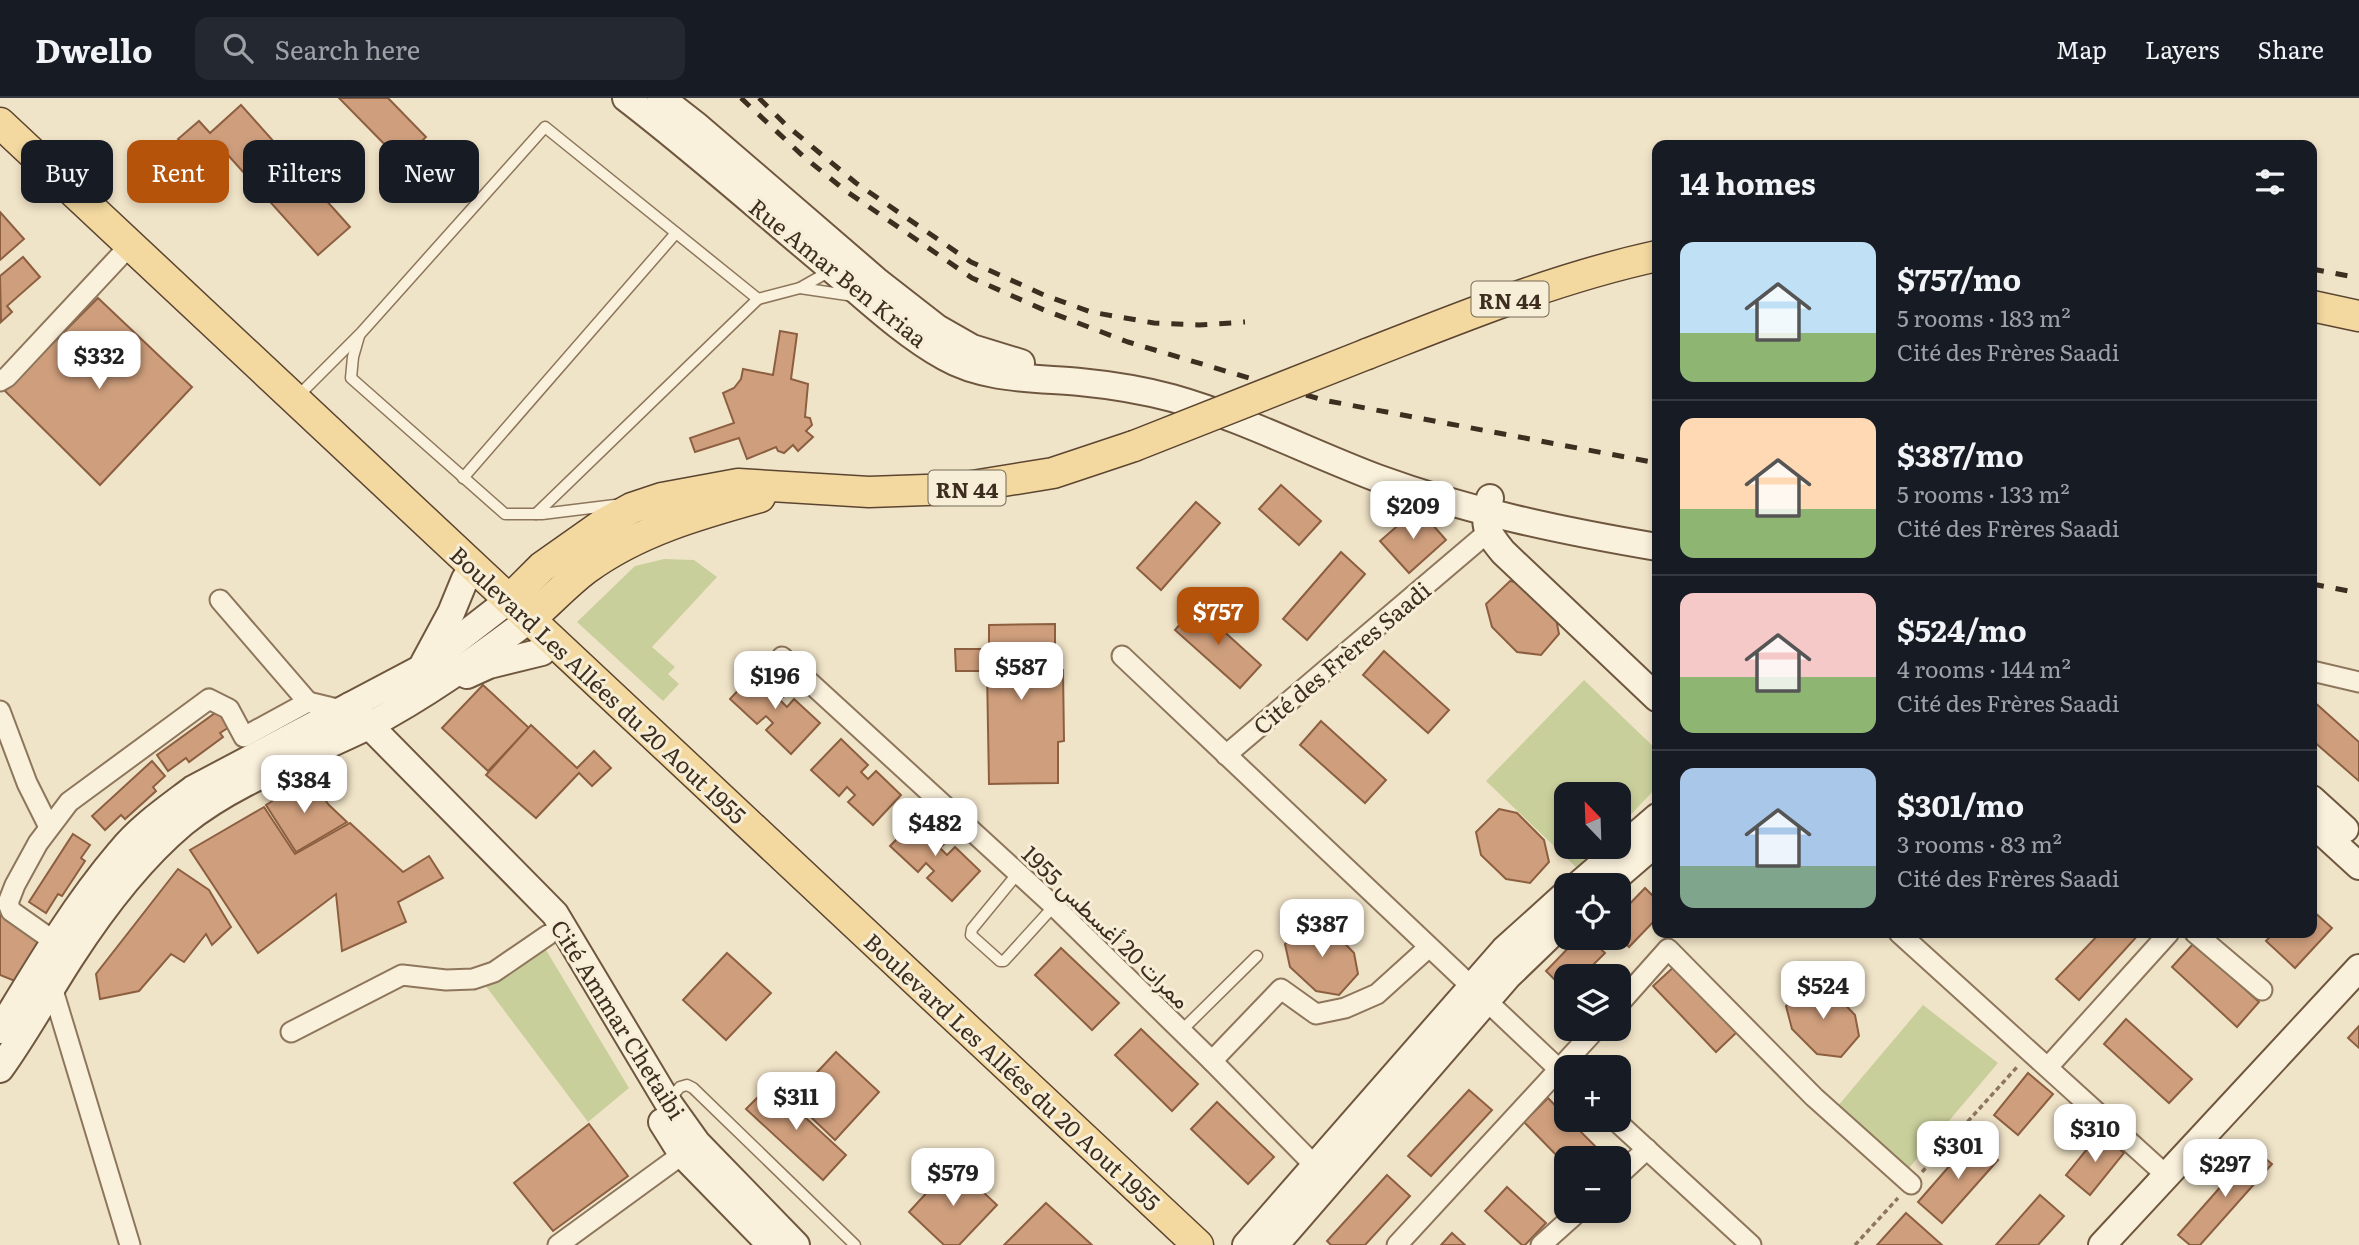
<!DOCTYPE html>
<html lang="en">
<head>
<meta charset="utf-8">
<style>
  :root { --surface:#171b24; --page:#242831; --text:#f1f3f6; --muted:#9ea1a6; --line:#363941; --accent:#b45309 }
  body { margin:0; font-family:Literata,Vazirmatn,serif; background:var(--page); color:var(--text); height:100vh; display:flex; flex-direction:column; font-size:26px; white-space:nowrap }
  * { box-sizing:border-box; margin:0 }
  p { font-size:23px; color:var(--muted) }
  .icon { flex:none; width:38px; height:38px; fill:none; stroke:currentColor; stroke-width:2; stroke-linecap:round; stroke-linejoin:round }
  .map { position:relative; flex:1; overflow:hidden }
  .details { position:absolute; left:1652px; top:42px; width:665px; height:798px; display:flex; flex-direction:column; background:var(--surface); border-radius:14px; box-shadow:0 4px 10px #0003 }
  .details>* { flex:none }
  .banner { position:absolute; left:21px; top:42px; width:665px; height:63px; display:flex; gap:14px }
  .needle { width:46px; rotate:337deg }
  .tools { position:absolute; left:1554px; top:684px; display:grid; gap:14px }
  .tools a { display:grid; place-items:center; width:77px; height:77px; border-radius:14px; background:var(--surface); box-shadow:0 4px 10px #0003; font-size:35px }
  .price { position:absolute; translate:-50% -60px; padding:0 16px; border-radius:14px; background:#fff; color:#222; font-size:23px; line-height:46px; filter:drop-shadow(0 2px 4px #0008) }
  .price::after { content:''; position:absolute; left:50%; top:42px; width:21px; height:16px; margin-left:-10px; background:inherit; clip-path:polygon(0 0,100% 0,50% 100%) }
  .price.selected { background:var(--accent); color:#fff }
  ul { padding:0; list-style:none }
  li { display:flex; align-items:center; gap:21px; height:175px; padding:0 28px }
  li+li { border-top:2px solid var(--line) }
  li span { display:grid; place-items:center; flex:none; width:196px; height:140px; border-radius:14px; color:#555 }
  li>.icon { margin-inline-start:auto }
  span .icon { width:84px; height:84px; fill:#fffc; stroke-width:1 }
  li b { font-size:30px }
  h2 { display:flex; justify-content:space-between; align-items:center; height:84px; padding:0 28px; font-size:30px }
  .chip { padding:0 24px; border-radius:14px; background:var(--surface); box-shadow:0 4px 10px #0003; font-size:24px; line-height:63px }
  .chip.selected { background:var(--accent); color:#fff }
  header { display:flex; align-items:center; gap:42px; box-sizing:border-box; height:98px; padding:0 35px; background:var(--surface); border-bottom:2px solid var(--line) }
  header strong { font-size:33px }
  nav { display:flex; gap:38px; margin-inline-start:auto; font-size:24px }
  .search { width:490px; height:63px; background:var(--page); display:flex; align-items:center; gap:18px; box-sizing:border-box; padding:0 24px; border-radius:14px; color:var(--muted); font-size:26px }
  .map>svg:first-child { display:block }
  .green { fill:#c9cf9b }
  .building { fill:#cf9f7d; stroke:#8d5f41; stroke-width:2 }
  .lines { fill:none; stroke-linecap:round; stroke-linejoin:round }
  .service-casing { stroke:#8d765c; stroke-width:13 }
  .minor-casing { stroke:#8d765c; stroke-width:23 }
  .secondary-casing { stroke:#6f573f; stroke-width:30 }
  .primary-casing { stroke:#5b4430; stroke-width:33 }
  .path { stroke:#8d765c; stroke-width:3.5; stroke-dasharray:5 3.5; stroke-linecap:butt }
  .service { stroke:#faf1dc; stroke-width:10 }
  .minor { stroke:#faf1dc; stroke-width:19 }
  .secondary { stroke:#faf1dc; stroke-width:26 }
  .primary { stroke:#f3d9a0; stroke-width:30 }
  .rail { stroke:#3d2e20; stroke-width:5; stroke-dasharray:12 12; stroke-linecap:butt }
  .primary-bridge-casing { stroke:#5b4430; stroke-width:33; stroke-linecap:butt }
  .primary-bridge { stroke:#f3d9a0; stroke-width:30 }
  .labels { text-anchor:middle; dominant-baseline:central; stroke-width:6; stroke-linejoin:round; paint-order:stroke }
  .shield { fill:#f7eed8; stroke:#756857; stroke-width:2 }
  .shield-label { font-size:21px; font-weight:bold; fill:#3d2e20 }
  .street-label { font-size:23px; fill:#3d2e20; stroke:#f7eed8 }
</style>
</head>
<body>
<header>
<strong>Dwello</strong>
<div class="search"><svg class="icon" aria-label="search" viewBox="0 0 24 24"><circle cx="10" cy="10" r="6"/><path d="M15 15l6 6"/></svg>Search here</div>
<nav><a>Map</a><a>Layers</a><a>Share</a></nav>
</header>
<div class="map">
<svg width="2359" height="1147" viewBox="0 0 2359 1147">
  <rect width="100%" height="100%" fill="#f0e4c8"/>
  <g class="green">
    <path d="M664,461l30,1 23,17 -65,70 23,20 -7,7 11,10 -16,17 -86,-79 58,-56z"/>
    <path d="M1584,582l73,70v37l-38,40v-33h-53v53h33l-21,22 -92,-88z"/>
    <path d="M543,847l86,143 -41,34 -103,-137z"/>
    <path d="M1923,907l75,58 -89,105 -72,-61z"/>
  </g>
  <g class="building">
    <path d="M339,0h49l38,39 -25,24z"/>
    <path d="M241,7l109,122 -32,28 -100,-111 -20,18 -20,-23 21,-18 11,12z"/>
    <path d="M0,114l24,27 -24,21z"/>
    <path d="M23,159l17,20 -33,29 5,6 -11,10 -1,-46z"/>
    <path d="M98,200l94,89 -92,98 -95,-94z"/>
    <path d="M780,233l17,3 -6,45 17,5 -3,33 5,1 2,7 -6,6 7,6 -15,14 -5,-6 -9,8 -6,-2 -2,-4 -29,12 -8,-21 -44,14 -5,-14 44,-15 -11,-30 11,-5 7,-9 2,-10 30,6z"/>
    <path d="M1281,387l40,36 -22,24 -40,-36z"/>
    <path d="M1196,404l24,21 -59,67 -24,-22z"/>
    <path d="M1418,410l28,32 -37,33 -29,-32z"/>
    <path d="M1341,454l24,22 -58,66 -24,-21z"/>
    <path d="M1510,483l18,4 27,28 4,21 -18,21 -24,-3 -25,-25 -6,-23z"/>
    <path d="M1196,508l65,59 -21,23 -65,-58z"/>
    <path d="M1055,526v46h8l1,71 -6,1v41l-69,1 -2,-113h-31l-1,-22h34v-24z"/>
    <path d="M1384,553l65,59 -21,23 -65,-58z"/>
    <path d="M759,570l27,26 -6,6 7,7 7,-8 26,24 -29,31 -25,-24 7,-7 -7,-7 -9,8 -27,-25z"/>
    <path d="M483,587l46,43 -41,43 -46,-43z"/>
    <path d="M2312,602l47,42v39l-47,-41z"/>
    <path d="M222,610l12,16 -14,9 3,4 -34,25 -3,-4 -18,13 -11,-16z"/>
    <path d="M1321,623l65,59 -21,23 -65,-58z"/>
    <path d="M531,627l46,43 17,-17 17,17 -19,18 -13,-13 -43,45 -50,-43z"/>
    <path d="M841,641l27,26 -7,7 7,7 8,-8 25,24 -28,30 -25,-23 7,-7 -8,-8 -8,9 -28,-26z"/>
    <path d="M152,663l13,15 -12,11 3,4 -31,28 -4,-4 -16,15 -13,-14z"/>
    <path d="M309,680l20,27 18,17 -51,30 -30,-47z"/>
    <path d="M264,709l31,47 55,-31 53,49 26,-16 14,22 -45,24 8,20 -64,29 -6,-57 -78,59 -68,-103z"/>
    <path d="M1499,711l18,4 27,27 5,22 -19,21 -24,-4 -25,-24 -5,-23z"/>
    <path d="M920,717l27,26 -7,7 7,7 8,-8 25,24 -28,30 -25,-23 7,-7 -8,-8 -8,9 -28,-26z"/>
    <path d="M73,736l17,11 -9,13 4,3 -23,35 -4,-2 -12,19 -17,-11z"/>
    <path d="M178,771l31,21 22,37 -19,18 -6,-11 -22,28 -13,-8 -32,37 -39,8 -4,-25z"/>
    <path d="M1645,790l12,12v18l-28,29 -10,-10v-22z"/>
    <path d="M2312,812l20,18 -37,40 -29,-27 7,-8h39z"/>
    <path d="M0,814l46,29 -26,42 -20,-8z"/>
    <path d="M1308,823l19,4 27,28 4,21 -19,21 -23,-4 -26,-24 -5,-23z"/>
    <path d="M2100,835h40l-61,67 -23,-21z"/>
    <path d="M1578,840h11l16,15 -23,23h-16v15l-20,-20z"/>
    <path d="M2194,845l65,59 -22,25 -65,-60z"/>
    <path d="M1061,850l58,55 -27,27 -57,-55z"/>
    <path d="M727,855l44,40 -45,47 -43,-40z"/>
    <path d="M1676,867l62,66 -22,21 -63,-66z"/>
    <path d="M1810,885l18,4 27,28 4,21 -18,21 -24,-3 -25,-25 -6,-23z"/>
    <path d="M2126,921l66,60 -23,24 -65,-59z"/>
    <path d="M2359,928v22l-11,-10z"/>
    <path d="M1141,931l57,55 -26,27 -57,-56z"/>
    <path d="M836,954l43,40 -44,48 -43,-41z"/>
    <path d="M2028,975l25,21 -35,41 -24,-20z"/>
    <path d="M770,987l76,70 -23,25 -77,-71z"/>
    <path d="M1469,992l23,20 -61,66 -23,-20z"/>
    <path d="M1548,1000l18,19v3h3l38,38h-41v7l-42,-43z"/>
    <path d="M1217,1004l57,55 -26,27 -57,-55z"/>
    <path d="M589,1026l39,52 -75,55 -39,-48z"/>
    <path d="M2100,1035l24,20 -34,42 -24,-20z"/>
    <path d="M1973,1041l25,21 -56,63 -24,-21z"/>
    <path d="M2254,1051l18,15 -72,81h-10l-12,-10z"/>
    <path d="M953,1066l44,41 -38,40h-15l-35,-33z"/>
    <path d="M1387,1077l23,21 -45,49h-34l-4,-4z"/>
    <path d="M1507,1089l39,36 -21,22h-3l-37,-34z"/>
    <path d="M2040,1097l24,21 -26,29h-42z"/>
    <path d="M1046,1105l46,42h-88z"/>
    <path d="M1906,1115l36,32h-65z"/>
    <path d="M1452,1135l13,12h-24z"/>
  </g>
  <g class="lines">
    <defs>
      <g id="service">
        <path d="M800,190l54,8"/>
        <path d="M359,238l-6,21 -2,21 154,136h37l73,-9"/>
        <path d="M298,298l63,-63 184,-206 213,172 42,-11 30,-17"/>
        <path d="M463,380l213,-245"/>
        <path d="M536,416l222,-215"/>
        <path d="M1018,775l-46,56 -1,6 29,26h4l50,-55"/>
        <path d="M1181,933l76,-75"/>
        <path d="M668,1003l12,-14 7,-2 6,3 162,157"/>
      </g>
      <g id="minor">
        <path d="M0,283l7,-4 113,-121"/>
        <path d="M220,502l88,102"/>
        <path d="M1122,558l444,420"/>
        <path d="M782,559l272,249 158,155 112,114"/>
        <path d="M2312,573l47,11"/>
        <path d="M0,613l27,72 22,44"/>
        <path d="M1226,657l261,-222"/>
        <path d="M1899,835l268,243"/>
        <path d="M2195,835l67,57"/>
        <path d="M55,844l-44,-31 -3,-8 7,-18 23,-42 31,-41 140,-103 20,10 15,28 64,-35 33,8"/>
        <path d="M52,889l78,258"/>
        <path d="M1619,906l49,-55 146,148 97,87"/>
        <path d="M291,934l111,-57 44,5 27,-1 21,-7 54,-37"/>
        <path d="M1212,963l69,-72 35,25 29,-6 32,-14 52,-47"/>
        <path d="M2048,969l121,-134"/>
        <path d="M1615,1022l136,125"/>
        <path d="M1619,1077l28,-26"/>
        <path d="M558,1147l133,-97"/>
        <path d="M1397,1147l199,-216"/>
        <path d="M1541,1147l38,-34"/>
      </g>
      <g id="secondary">
        <path d="M626,0c69,53 134,111 201,167 37,31 75,68 118,92 40,23 91,21 135,25 31,3 62,8 92,16 71,20 136,54 205,80 90,33 185,53 280,69"/>
        <path d="M661,0l36,28 181,156 59,46 35,20 49,15"/>
        <path d="M1490,400c-7,28 -5,32 13,54l154,146"/>
        <path d="M424,565l27,-50 14,-34"/>
        <path d="M467,577l22,-10 53,-13"/>
        <path d="M350,608l205,208 112,187 30,42 99,102"/>
        <path d="M2312,701l33,30"/>
        <path d="M2312,725l47,43"/>
        <path d="M1577,788l80,-69"/>
        <path d="M1606,788l51,-44"/>
        <path d="M0,932c37,-61 74,-124 120,-178 20,-25 48,-44 73,-63l227,-120 89,-69"/>
        <path d="M0,971c26,-36 47,-75 71,-112 31,-48 68,-97 112,-134 53,-43 122,-66 183,-96 58,-30 112,-69 164,-108"/>
        <path d="M662,1024l20,32 89,91"/>
        <path d="M1246,1147l258,-295 62,-56"/>
        <path d="M1275,1147l233,-269 58,-56"/>
        <path d="M2102,1147l257,-277"/>
      </g>
      <g id="primary">
        <path d="M0,25l1198,1122"/>
        <path d="M2312,208l47,10"/>
        <path d="M1367,256c95,-37 189,-76 290,-98"/>
        <path d="M509,502l33,-33 61,-43 29,-16 30,-10 76,-14 131,8 85,-3 99,-16 81,-27"/>
        <path d="M530,521c19,-16 36,-35 56,-50 52,-38 113,-55 174,-72"/>
      </g>
    </defs>
    <use href="#service" class="service-casing"/>
    <use href="#minor" class="minor-casing"/>
    <use href="#secondary" class="secondary-casing"/>
    <use href="#primary" class="primary-casing"/>
    <g class="path">
      <path d="M1922,1074l96,-106"/>
      <path d="M1855,1147l43,-47"/>
    </g>
    <use href="#service" class="service"/>
    <use href="#minor" class="minor"/>
    <use href="#secondary" class="secondary"/>
    <use href="#primary" class="primary"/>
    <g class="rail">
      <path d="M741,0l63,59 42,34 126,87 72,32 84,32 195,58 334,63"/>
      <path d="M759,0l27,27 70,58 115,79 73,33 47,17 63,11 45,2 46,-3"/>
      <path d="M2312,171l47,9"/>
      <path d="M2312,486l47,9"/>
    </g>
    <defs>
      <path id="primary-bridge" d="M1134,348l233,-92"/>
    </defs>
    <use href="#primary-bridge" class="primary-bridge-casing"/>
    <use href="#primary-bridge" class="primary-bridge"/>
  </g>
  <g class="labels">
    <g class="shield">
      <rect x="1471.5" y="183.5" width="77" height="35" rx="5"/>
      <rect x="928.5" y="372.5" width="77" height="35" rx="5"/>
    </g>
    <g class="shield-label">
      <text x="1510" y="201">RN 44</text>
      <text x="967" y="390">RN 44</text>
    </g>
    <g class="street-label">
      <text transform="translate(839 174) rotate(39)">Rue Amar Ben Kriaa</text>
      <text transform="translate(1341 559) rotate(-40)">Cité des Frères Saadi</text>
      <text transform="translate(599 586) rotate(43)">Boulevard Les Allées du 20 Aout 1955</text>
      <text transform="translate(1107 828) rotate(44)">ممرات 20 أغسطس 1955</text>
      <text transform="translate(619 921) rotate(58)">Cité Ammar Chetaibi</text>
      <text transform="translate(1013 973) rotate(43)">Boulevard Les Allées du 20 Aout 1955</text>
    </g>
  </g>
</svg>
<div class="tools">
<a><svg class="needle" viewBox="-14 -14 28 28"><path d="M0-13l5 13h-10z" fill="#e53935"/><path d="M0 13l5-13h-10z" fill="#9ea1a6"/></svg></a>
<a><svg class="icon" aria-label="locate" viewBox="0 0 24 24"><circle cx="12" cy="12" r="6"/><path d="M12 2v4M12 18v4M2 12h4M18 12h4"/></svg></a>
<a><svg class="icon" aria-label="layers" viewBox="0 0 24 24"><path d="M12 4l9 5-9 5-9-5zM3 14l9 5 9-5"/></svg></a>
<a>+</a>
<a>−</a>
</div>
<b class="price" style="left:99px;top:293px">$332</b>
<b class="price" style="left:1413px;top:443px">$209</b>
<b class="price selected" style="left:1218px;top:549px">$757</b>
<b class="price" style="left:1021px;top:604px">$587</b>
<b class="price" style="left:775px;top:613px">$196</b>
<b class="price" style="left:304px;top:717px">$384</b>
<b class="price" style="left:935px;top:760px">$482</b>
<b class="price" style="left:1322px;top:861px">$387</b>
<b class="price" style="left:1823px;top:923px">$524</b>
<b class="price" style="left:796px;top:1034px">$311</b>
<b class="price" style="left:2095px;top:1066px">$310</b>
<b class="price" style="left:1958px;top:1083px">$301</b>
<b class="price" style="left:2225px;top:1101px">$297</b>
<b class="price" style="left:953px;top:1110px">$579</b>
<div class="banner">
<a class="chip">Buy</a>
<a class="chip selected">Rent</a>
<a class="chip">Filters</a>
<a class="chip">New</a>
</div>
<section class="details">
<h2>14 homes<svg class="icon" aria-label="filters" viewBox="0 0 24 24"><path d="M4 7h16M4 17h16"/><circle cx="9" cy="7" r="2"/><circle cx="15" cy="17" r="2"/></svg></h2>
<ul>
<li><span style="background:linear-gradient(#bfe0f5 65%,#8fb573 0)"><svg class="icon" aria-label="home" viewBox="0 0 24 24"><path d="M3 11l9-7 9 7M6 9v11h12V9"/></svg></span><div><b>$757/mo</b><p>5 rooms · 183 m²</p><p>Cité des Frères Saadi</p></div></li>
<li><span style="background:linear-gradient(#ffd9b3 65%,#8fb573 0)"><svg class="icon" aria-label="home" viewBox="0 0 24 24"><path d="M3 11l9-7 9 7M6 9v11h12V9"/></svg></span><div><b>$387/mo</b><p>5 rooms · 133 m²</p><p>Cité des Frères Saadi</p></div></li>
<li><span style="background:linear-gradient(#f6c9c9 60%,#8fb573 0)"><svg class="icon" aria-label="home" viewBox="0 0 24 24"><path d="M3 11l9-7 9 7M6 9v11h12V9"/></svg></span><div><b>$524/mo</b><p>4 rooms · 144 m²</p><p>Cité des Frères Saadi</p></div></li>
<li><span style="background:linear-gradient(#a9c7e8 70%,#7fa58c 0)"><svg class="icon" aria-label="home" viewBox="0 0 24 24"><path d="M3 11l9-7 9 7M6 9v11h12V9"/></svg></span><div><b>$301/mo</b><p>3 rooms · 83 m²</p><p>Cité des Frères Saadi</p></div></li>
</ul>
</section>
</div>
</body>
</html>
